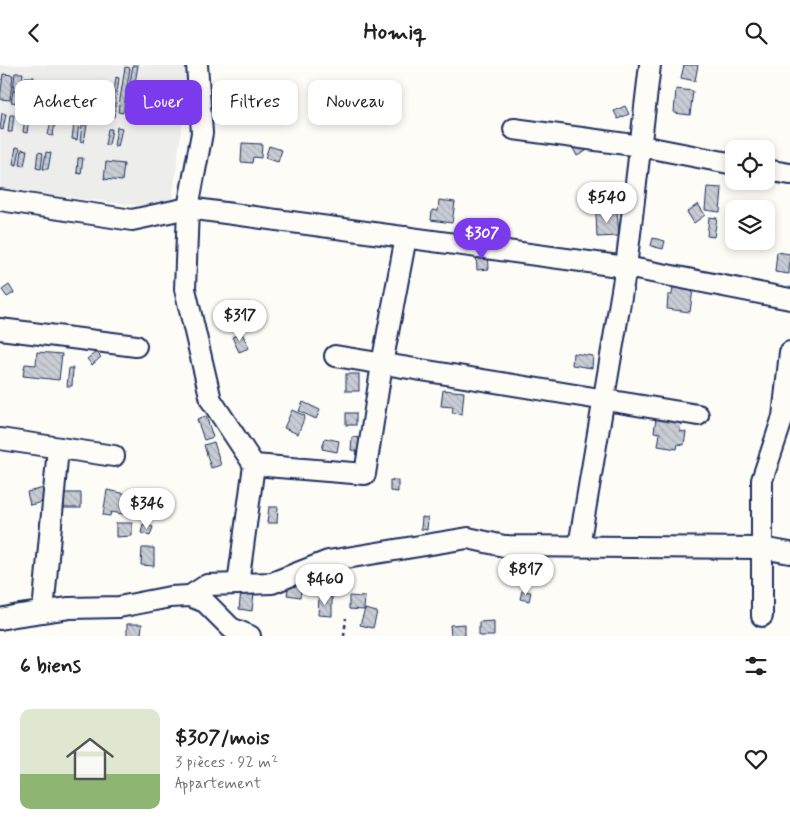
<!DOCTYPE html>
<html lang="fr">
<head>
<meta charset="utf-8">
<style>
  :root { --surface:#fff; --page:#f6f6f6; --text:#222; --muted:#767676; --line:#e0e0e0; --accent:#7c3aed }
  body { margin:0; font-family:Mynerve,sans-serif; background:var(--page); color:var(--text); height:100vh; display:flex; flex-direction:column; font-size:19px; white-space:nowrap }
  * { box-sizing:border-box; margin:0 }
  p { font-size:16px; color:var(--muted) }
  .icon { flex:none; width:28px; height:28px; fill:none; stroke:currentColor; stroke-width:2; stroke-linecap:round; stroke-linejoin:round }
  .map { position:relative; height:571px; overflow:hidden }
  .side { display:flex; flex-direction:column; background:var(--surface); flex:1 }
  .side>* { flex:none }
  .hud { position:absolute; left:15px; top:15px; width:500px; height:45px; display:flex; gap:10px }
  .fabs { position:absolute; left:725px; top:75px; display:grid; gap:10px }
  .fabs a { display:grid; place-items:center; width:50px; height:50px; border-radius:10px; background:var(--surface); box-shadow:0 2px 8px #0003; font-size:25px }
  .price { position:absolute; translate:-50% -42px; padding:0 11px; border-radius:18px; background:#fff; color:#222; font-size:16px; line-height:32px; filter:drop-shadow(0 1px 2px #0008) }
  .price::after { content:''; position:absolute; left:50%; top:30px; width:15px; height:11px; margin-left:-8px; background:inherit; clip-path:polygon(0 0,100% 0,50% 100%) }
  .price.current { background:var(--accent); color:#fff }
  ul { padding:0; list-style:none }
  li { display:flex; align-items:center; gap:15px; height:125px; padding:0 20px }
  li+li { border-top:1px solid var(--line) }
  li span { display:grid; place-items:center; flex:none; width:140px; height:100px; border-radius:10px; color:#555 }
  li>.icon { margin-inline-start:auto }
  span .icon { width:60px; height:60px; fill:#fffc; stroke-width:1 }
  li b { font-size:21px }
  h2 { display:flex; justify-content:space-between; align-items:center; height:60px; padding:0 20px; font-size:21px }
  .tag { padding:0 18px; border-radius:10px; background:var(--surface); box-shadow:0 2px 8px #0003; font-size:18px; line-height:45px }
  .tag.current { background:var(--accent); color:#fff }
  header { display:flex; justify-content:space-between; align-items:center; height:65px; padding:0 20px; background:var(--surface); font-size:22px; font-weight:700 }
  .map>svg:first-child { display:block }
  .built { fill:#edeeec }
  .building { fill:url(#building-back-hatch); stroke:#1b2f5e }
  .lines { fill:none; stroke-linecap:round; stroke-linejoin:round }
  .minor-casing { stroke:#1b2f5e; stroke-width:24 }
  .path { stroke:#1b2f5e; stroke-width:2.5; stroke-dasharray:4 4; stroke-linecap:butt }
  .minor { stroke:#fdfcf7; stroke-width:20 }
</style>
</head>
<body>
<header><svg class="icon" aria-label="back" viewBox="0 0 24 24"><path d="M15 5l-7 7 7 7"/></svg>Homiq<svg class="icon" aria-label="search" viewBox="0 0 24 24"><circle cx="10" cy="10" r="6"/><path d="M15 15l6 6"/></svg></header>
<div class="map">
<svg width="790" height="571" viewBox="0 0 790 571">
  <defs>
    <pattern id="building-back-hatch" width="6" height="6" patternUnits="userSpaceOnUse" patternTransform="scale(1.25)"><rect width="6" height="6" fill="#c9ccd3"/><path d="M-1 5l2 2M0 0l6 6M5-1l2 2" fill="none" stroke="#acb0b8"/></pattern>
  </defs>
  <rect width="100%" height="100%" fill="#fdfcf7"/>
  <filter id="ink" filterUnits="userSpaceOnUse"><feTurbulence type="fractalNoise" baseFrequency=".02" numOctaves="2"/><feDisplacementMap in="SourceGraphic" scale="10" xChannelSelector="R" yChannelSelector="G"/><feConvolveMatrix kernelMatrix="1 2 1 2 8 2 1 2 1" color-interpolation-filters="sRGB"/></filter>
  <g filter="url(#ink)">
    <path class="built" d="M0,0h190l-19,144 -171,-19z"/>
    <g class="building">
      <path d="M133,0h5l-3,18 -5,-1z"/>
      <path d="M684,0h14l-3,16 -14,-3z"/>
      <path d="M125,2l5,1 -7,45 -5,-1z"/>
      <path d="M15,8h8l-2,19 -8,-1z"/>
      <path d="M3,9l10,1 -3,25 -10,-1z"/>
      <path d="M25,12h9l-3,27h-8z"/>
      <path d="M116,12l3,1 -5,39 -3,-1z"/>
      <path d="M676,24l17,2 -3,24 -16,-2z"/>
      <path d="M13,26l8,1 -2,11 -8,-1z"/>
      <path d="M625,41l4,8 -11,5 -4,-8z"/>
      <path d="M2,48l4,1 -3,16 -3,-1z"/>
      <path d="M10,50h4l-2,17h-4z"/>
      <path d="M25,52h4l-2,16 -4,-1z"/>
      <path d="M51,55l4,1 -2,15 -5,-1z"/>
      <path d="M74,59h5l-2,16 -5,-1z"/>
      <path d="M82,60h5l-3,17 -4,-1z"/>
      <path d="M117,62l5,1 -4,19 -4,-1z"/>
      <path d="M108,64h4l-3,16h-4z"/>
      <path d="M242,78l20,1 -1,14 -8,-1 -1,6 -11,-1z"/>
      <path d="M582,78l4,8 -9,5 -4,-8z"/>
      <path d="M269,81l13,4 -4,12 -13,-4z"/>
      <path d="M16,82l4,1 -3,17 -4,-1z"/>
      <path d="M22,84l5,1 -3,16 -4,-1z"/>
      <path d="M38,87l5,1 -2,16 -5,-1z"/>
      <path d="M46,87l5,1 -3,16h-5z"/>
      <path d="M78,93h5l-2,16 -4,-1z"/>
      <path d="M106,97l18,2 -2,17 -18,-2z"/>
      <path d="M707,122l15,1 -2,24 -15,-2z"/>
      <path d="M439,135l16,2 -3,21 -21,-3 1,-10 6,1z"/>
      <path d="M698,139l7,11 -11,8 -7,-11z"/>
      <path d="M617,146l2,25 -22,1 -1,-24z"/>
      <path d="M709,152l8,1 -3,19 -7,-1z"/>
      <path d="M653,173l12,3 -2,8 -12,-3z"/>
      <path d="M488,186l1,18 -12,1 -1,-18z"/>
      <path d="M777,187l13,2 -1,20 -14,-2z"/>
      <path d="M9,220l5,8 -7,4 -5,-7z"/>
      <path d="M673,221l20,3 -3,23 -23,-3 1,-14h4z"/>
      <path d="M242,268l7,15 -10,4 -7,-15z"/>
      <path d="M37,287l25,2 -3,26 -36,-4 2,-12 11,1z"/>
      <path d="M96,287l5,5 -9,8 -5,-6z"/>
      <path d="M573,288l20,3 -1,12 -20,-3z"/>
      <path d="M69,303h4l-1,18h-5z"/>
      <rect x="346" y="309" width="13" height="17"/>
      <path d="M443,325l21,2 -2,22 -10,-1 1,-6 -12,-1z"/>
      <path d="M303,337l17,8 -4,9 -17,-8z"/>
      <path d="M292,345l13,6 -7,18 -14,-6z"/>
      <rect x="346" y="348" width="10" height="12"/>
      <path d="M206,351l7,21 -9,3 -7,-21z"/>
      <path d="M656,353l25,4 -1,9 6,1 -2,13 -6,-1 -1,5 -19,-3 2,-13 -6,-1z"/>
      <path d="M352,372l9,1 -1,14 -9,-2z"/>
      <path d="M325,373l14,3 -2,11 -15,-3z"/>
      <path d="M214,377l7,23 -10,3 -7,-23z"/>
      <path d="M390,415l8,1v11l-8,-1z"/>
      <path d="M44,423l3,13 -17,4 -3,-13z"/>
      <path d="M107,425l25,5 -3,20 -18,-3 -1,4 -7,-1z"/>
      <rect x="64" y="428" width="17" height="15"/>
      <path d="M269,442h9l-1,16h-10z"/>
      <path d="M422,452l6,1 -1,12 -6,-1z"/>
      <path d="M116,458h16v13l-16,1z"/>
      <path d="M143,459l10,3 -3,9 -9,-3z"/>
      <path d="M142,483h12v18l-13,-1z"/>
      <path d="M290,512l13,2 -3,18 -13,-2z"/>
      <path d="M325,512l1,11 -16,1v-11z"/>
      <path d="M241,526l13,2 -2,18 -13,-2z"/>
      <path d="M522,526l9,1 -2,9 -9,-2z"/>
      <path d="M319,531h13v20l-14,-1z"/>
      <path d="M349,531l16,1 -1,13 -15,-1z"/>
      <path d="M365,544l12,3 -4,16 -13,-3z"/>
      <path d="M494,556v15h-15v-14z"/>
      <path d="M127,559h15l-1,12h-14z"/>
      <path d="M465,559v12h-14l-1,-11z"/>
    </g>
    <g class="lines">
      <defs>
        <g id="minor">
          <path d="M197,0l5,68 -14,75 -3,81 26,111 43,65 -16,119"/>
          <path d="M514,64l127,17 93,18"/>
          <path d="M766,105l24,4"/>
          <path d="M0,135l132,20 56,-12 438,59 164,32"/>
          <path d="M0,264l136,17"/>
          <path d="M335,291l363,59"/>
          <path d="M0,374l114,17"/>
          <path d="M254,400l111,9 17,-110 24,-127"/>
          <path d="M579,481l47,-279 24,-202"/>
          <path d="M190,531l17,-11 65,-2 56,-22 140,-23 36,8 258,2 28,5"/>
          <path d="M43,547l15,-164"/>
          <path d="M762,551v-136l21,-63 7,-65"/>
          <path d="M0,554l14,-3 55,-8 50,-1 51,-10 20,-1 15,6 26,26 19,8"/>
        </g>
      </defs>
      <use href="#minor" class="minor-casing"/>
      <path class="path" d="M344,571l2,-18"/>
      <use href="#minor" class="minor"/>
    </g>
  </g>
</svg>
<div class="fabs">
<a><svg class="icon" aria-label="locate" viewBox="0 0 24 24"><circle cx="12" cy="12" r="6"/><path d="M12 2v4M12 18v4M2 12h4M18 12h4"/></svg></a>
<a><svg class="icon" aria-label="layers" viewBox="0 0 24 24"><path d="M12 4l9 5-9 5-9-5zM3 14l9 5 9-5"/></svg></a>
</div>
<b class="price" style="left:607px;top:159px">$540</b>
<b class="price current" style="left:482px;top:195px">$307</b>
<b class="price" style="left:240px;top:277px">$317</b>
<b class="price" style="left:147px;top:465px">$346</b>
<b class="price" style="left:526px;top:531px">$817</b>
<b class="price" style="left:325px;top:541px">$460</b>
<div class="hud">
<a class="tag">Acheter</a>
<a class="tag current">Louer</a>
<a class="tag">Filtres</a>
<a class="tag">Nouveau</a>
</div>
</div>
<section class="side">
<h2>6 biens<svg class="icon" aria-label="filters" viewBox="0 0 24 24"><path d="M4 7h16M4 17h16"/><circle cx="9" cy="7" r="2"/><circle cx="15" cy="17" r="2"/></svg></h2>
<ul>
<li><span style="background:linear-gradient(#dfe7d0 65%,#8fb573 0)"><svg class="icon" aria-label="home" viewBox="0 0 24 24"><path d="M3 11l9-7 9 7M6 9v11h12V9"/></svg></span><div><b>$307/mois</b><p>3 pièces · 92 m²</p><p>Appartement</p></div><svg class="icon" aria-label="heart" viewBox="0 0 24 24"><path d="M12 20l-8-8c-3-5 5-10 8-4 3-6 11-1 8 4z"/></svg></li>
</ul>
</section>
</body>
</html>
